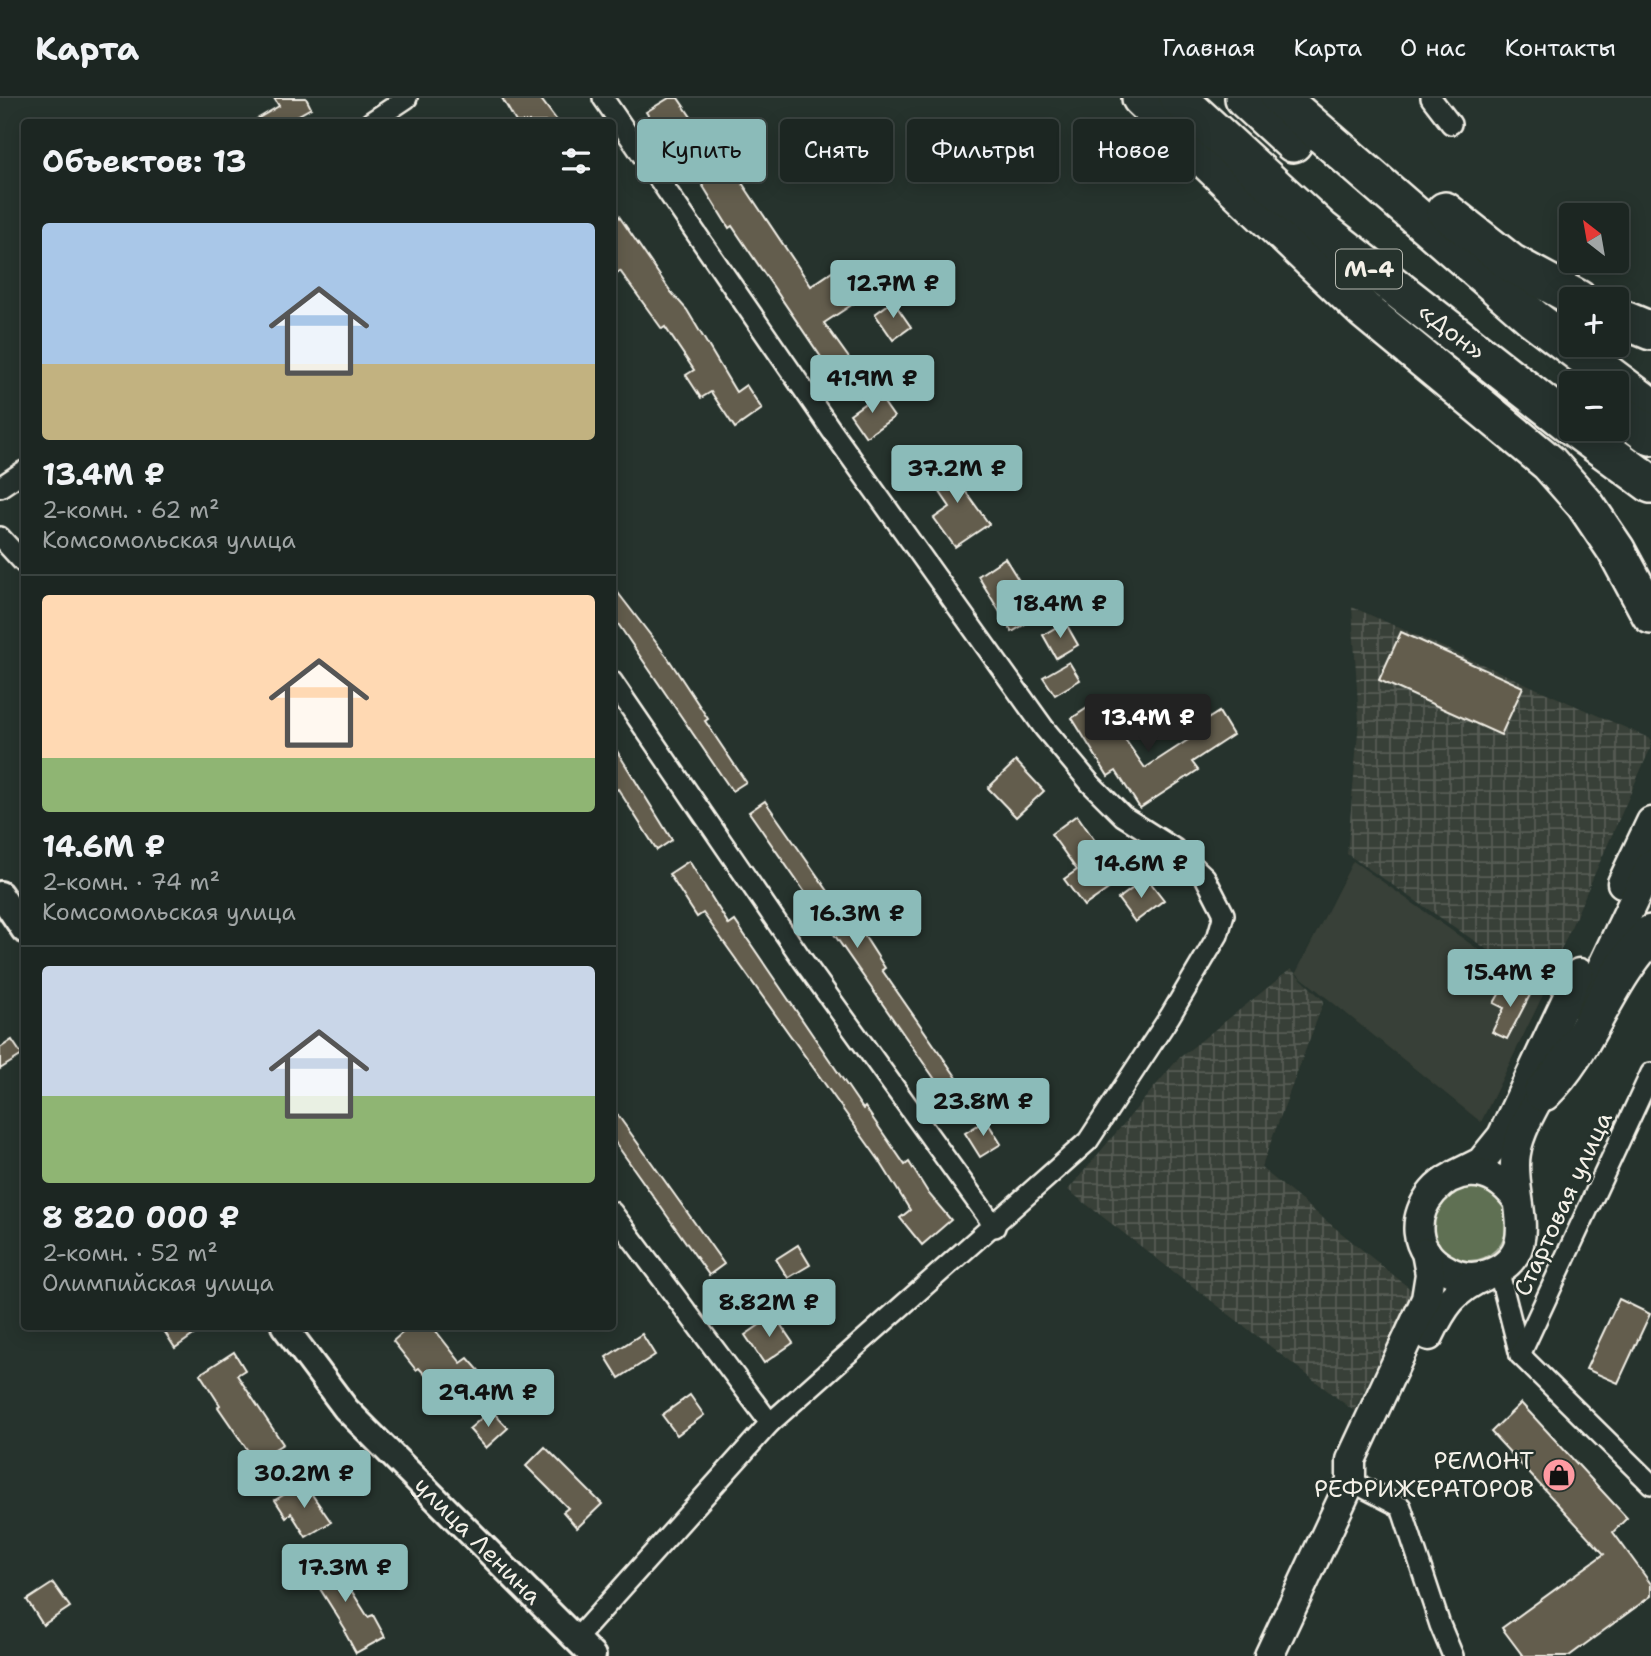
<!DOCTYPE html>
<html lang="ru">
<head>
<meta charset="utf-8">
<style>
  :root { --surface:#1c2622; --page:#29322f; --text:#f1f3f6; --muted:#a0a5a5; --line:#3a4340; --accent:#8bbbb9 }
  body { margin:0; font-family:"Shantell Sans",sans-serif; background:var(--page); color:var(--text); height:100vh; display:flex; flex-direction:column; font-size:26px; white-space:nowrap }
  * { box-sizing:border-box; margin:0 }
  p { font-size:23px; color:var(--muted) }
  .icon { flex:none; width:38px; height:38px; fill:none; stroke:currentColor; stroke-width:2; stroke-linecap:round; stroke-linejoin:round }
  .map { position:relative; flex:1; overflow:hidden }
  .details { position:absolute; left:21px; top:21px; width:595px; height:1211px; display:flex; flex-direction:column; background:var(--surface); border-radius:7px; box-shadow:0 4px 18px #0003,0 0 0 2px var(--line) }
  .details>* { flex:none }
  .top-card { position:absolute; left:637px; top:21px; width:665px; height:63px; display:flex; gap:14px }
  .needle { width:46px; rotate:329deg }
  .tools { position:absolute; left:1559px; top:105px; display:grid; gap:14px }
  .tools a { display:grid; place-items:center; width:70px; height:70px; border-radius:7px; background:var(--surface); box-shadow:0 4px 18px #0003,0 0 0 2px var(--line); font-size:35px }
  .price { position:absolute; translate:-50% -60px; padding:0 16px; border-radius:7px; background:var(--accent); color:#111; font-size:23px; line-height:46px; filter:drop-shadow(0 2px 4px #0008) }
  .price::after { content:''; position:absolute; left:50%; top:42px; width:21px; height:16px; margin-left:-10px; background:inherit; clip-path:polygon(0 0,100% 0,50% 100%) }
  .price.on { background:#222; color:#fff }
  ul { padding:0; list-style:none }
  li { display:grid; align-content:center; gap:14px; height:371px; padding:0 21px }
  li+li { border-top:2px solid var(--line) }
  li span { display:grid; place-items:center; height:217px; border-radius:7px; color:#555 }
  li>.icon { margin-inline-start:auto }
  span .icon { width:126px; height:126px; fill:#fffc; stroke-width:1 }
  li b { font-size:30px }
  h2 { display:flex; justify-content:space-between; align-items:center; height:84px; padding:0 21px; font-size:30px }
  .tag { padding:0 24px; border-radius:7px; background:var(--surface); box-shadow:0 4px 18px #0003,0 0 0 2px var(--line); font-size:24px; line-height:63px }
  .tag.on { background:var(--accent); color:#111 }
  header { display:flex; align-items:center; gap:42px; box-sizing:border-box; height:98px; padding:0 35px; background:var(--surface); border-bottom:2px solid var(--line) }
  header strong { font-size:33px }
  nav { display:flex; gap:38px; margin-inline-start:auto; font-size:24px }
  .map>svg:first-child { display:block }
  .built { fill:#394037 }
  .industrial { fill:url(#industrial-grid) }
  .green { fill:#5e7053; stroke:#a9b09e; stroke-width:2 }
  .building { fill:#645d4d; stroke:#f4f1e8; stroke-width:2 }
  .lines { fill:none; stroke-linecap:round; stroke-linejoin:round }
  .minor-casing { stroke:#f4f1e8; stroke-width:24 }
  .tertiary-casing { stroke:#f4f1e8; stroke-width:30 }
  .secondary-casing { stroke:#f4f1e8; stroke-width:33 }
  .motorway-casing { stroke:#f4f1e8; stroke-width:42 }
  .minor { stroke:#26332d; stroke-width:19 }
  .tertiary { stroke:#26332d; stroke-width:24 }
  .secondary { stroke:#26332d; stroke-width:28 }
  .motorway { stroke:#26332d; stroke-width:37 }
  .labels { text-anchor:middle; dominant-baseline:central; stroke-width:5; stroke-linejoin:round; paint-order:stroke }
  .shield { fill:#26332d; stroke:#b6b8b0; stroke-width:2 }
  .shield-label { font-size:23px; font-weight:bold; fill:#f4f1e8 }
  .street-label { font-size:24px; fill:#f4f1e8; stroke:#26332d }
  .poi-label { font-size:24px; fill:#f4f1e8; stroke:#26332d; text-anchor:end }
</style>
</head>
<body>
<header>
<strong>Карта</strong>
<nav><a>Главная</a><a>Карта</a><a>О нас</a><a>Контакты</a></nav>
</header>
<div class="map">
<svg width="1651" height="1558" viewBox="0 0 1651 1558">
  <defs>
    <pattern id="industrial-grid" width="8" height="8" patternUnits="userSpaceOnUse" patternTransform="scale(1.75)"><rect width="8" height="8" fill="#394037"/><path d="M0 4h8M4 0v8" fill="none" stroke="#565c54"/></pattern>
  </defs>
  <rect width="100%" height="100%" fill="#26332d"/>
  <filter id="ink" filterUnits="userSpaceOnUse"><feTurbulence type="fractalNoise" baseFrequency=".0143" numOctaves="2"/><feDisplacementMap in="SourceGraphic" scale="14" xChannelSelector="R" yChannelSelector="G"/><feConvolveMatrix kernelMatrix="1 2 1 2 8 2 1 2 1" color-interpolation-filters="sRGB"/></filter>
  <g filter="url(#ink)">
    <path class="built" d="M1353,763l190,134 -62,127 -185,-149z"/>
    <g class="industrial">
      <path d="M1352,509l299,132v8l-107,241 -197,-134 12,-133z"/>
      <path d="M1291,871l33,32 -63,167 152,123 -59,120 -286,-221 110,-131z"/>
    </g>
    <circle class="green" cx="1469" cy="1125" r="38"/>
    <g class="building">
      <path d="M274,0h32l5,10 -14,8 4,6h-49l27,-16z"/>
      <path d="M502,0h38l18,24h-42z"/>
      <path d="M669,0h9l44,64 4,-3 85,127 21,-14 21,32 -29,19 35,49 -19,13 -108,-159 -3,2 -39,-63 -5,3 -22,-36 -3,2 -14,-22z"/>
      <path d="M612,108l59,86 16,18 49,82 10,-7 16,24 -27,19 -24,-36 -10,6 -15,-23 8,-5 -29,-43 -3,2 -42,-58 -8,6z"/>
      <path d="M893,203l18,26 -18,13 -18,-26z"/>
      <path d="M878,296l16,23 -28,20 -16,-23z"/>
      <path d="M953,361l17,24 -7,5 26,36 -34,23 -21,-29 16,-11 -21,-31z"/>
      <path d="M1005,460l35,57 -28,17 -34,-56z"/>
      <path d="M612,487l56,73 40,61 -3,2 41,61 -14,9 -120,-176z"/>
      <path d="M1065,524l13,23 -22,13 -13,-23z"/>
      <path d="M1401,534l122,55 -22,48 -122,-55z"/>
      <path d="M1069,564l11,18 -25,15 -12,-18z"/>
      <path d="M1095,605l25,37 4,-2 21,30 49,-32 -4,-6 29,-18 14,23 -41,27 6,8 -58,38 -24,-37 -8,5 -36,-58z"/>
      <path d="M612,645l60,97 -15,10 -39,-61 -6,3z"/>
      <path d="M1016,663l28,30 -28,26 -28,-29z"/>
      <path d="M765,703l84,120 4,-3 32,50 -3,2 84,121 -16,10 -201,-289z"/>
      <path d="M1077,717l18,26 -8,5 27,39 -30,21 -20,-27 13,-9 -26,-36z"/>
      <path d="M689,763l40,64 6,-4 128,188 2,-2 40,58 4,-3 20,32 22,26 -29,25 -22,-27 10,-8 -31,-50 -176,-247 -6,4 -28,-43z"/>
      <path d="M1147,780l17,22 -29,22 -17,-23z"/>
      <path d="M1506,884l24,13 -23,44 -15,-7 12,-24 -10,-5z"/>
      <path d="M12,942l10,15 -22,14v-21z"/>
      <path d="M612,1009l112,157 -15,11 -97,-137z"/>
      <path d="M986,1022l15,24 -21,13 -15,-24z"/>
      <path d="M798,1147l12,20 -22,13 -12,-19z"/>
      <path d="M1619,1201l31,15 -32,69 -32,-14z"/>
      <path d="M774,1217l19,28 -29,20 -19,-28z"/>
      <path d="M161,1228h45l-31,22z"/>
      <path d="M410,1228h22l29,37 7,-5 14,16 -32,28 -31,-34 -3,2 -23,-29z"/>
      <path d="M642,1236l13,21 -36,23 -13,-21z"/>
      <path d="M234,1254l11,18 -8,5 46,69 -28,17 -37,-54 2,-2 -20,-31z"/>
      <path d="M690,1297l14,20 -27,20 -15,-20z"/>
      <path d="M1521,1305l106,115 -14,14 38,52v12l-82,60h-46l-21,-28 102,-74 -113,-122z"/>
      <path d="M491,1312l17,18 -22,20 -17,-19z"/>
      <path d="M545,1349l57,57 -25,24 -14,-16 5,-4 -42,-42z"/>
      <path d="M304,1385l27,39 -25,15 -15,-24 -5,4 -11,-17z"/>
      <path d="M327,1454l41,65 5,-2 12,22 -29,16 -12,-22 2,-1 -41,-65z"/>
      <path d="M53,1485l17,24 -27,18 -16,-25z"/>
    </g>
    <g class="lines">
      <defs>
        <g id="minor">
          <path d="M1431,0l20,26"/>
          <path d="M371,24l36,-24"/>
          <path d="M0,389l24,-16"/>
          <path d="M0,439l24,26"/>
          <path d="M612,583l192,281 191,265"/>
          <path d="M612,1114l158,211"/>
          <path d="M1498,1171l22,86 131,129"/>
          <path d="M1520,1257l131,-282"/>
          <path d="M1351,1383l50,26 39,118 13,31"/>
          <path d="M576,1541l194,-216 318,-282 82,-125 48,-81 6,-21 -19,-37 -30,-28 -52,-33 -33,-33 -46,-55 -212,-297 -229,-333"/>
        </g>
        <g id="tertiary">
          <path d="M0,796l24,36"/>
          <path id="s1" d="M284,1228l62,83 247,247"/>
        </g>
        <g id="secondary">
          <path d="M1622,785l29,-61"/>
          <path d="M1583,909l68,-143"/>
          <path d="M1455,1077l26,-13 21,-26 77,-163"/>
          <path d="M1516,1100c-56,-74 -143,34 -69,72 12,7 27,9 41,4 58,-20 20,-79 28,-121 4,-26 23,-54 35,-78"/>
          <path d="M1429,1238c14,-29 25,-47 56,-60"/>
          <path d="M1269,1558l82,-175v-21l75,-161 4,-25 -4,-22"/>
        </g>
        <g id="motorway">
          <path d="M1141,0l223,212 185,153 36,41 31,46 35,65"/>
          <path id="s2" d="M1178,0l143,131 251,197"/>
          <path d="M1244,0l49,45"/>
          <path d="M1280,0l253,220 118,89"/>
          <path d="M1445,113l66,52 67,36"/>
          <path d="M1617,219l34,14"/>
          <path d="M1617,313l34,25"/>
          <path d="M1576,331l75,55"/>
          <path d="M1543,994c44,-42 62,-111 108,-158"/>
        </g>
      </defs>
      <use href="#minor" class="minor-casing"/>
      <use href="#tertiary" class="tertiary-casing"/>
      <use href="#secondary" class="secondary-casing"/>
      <use href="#motorway" class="motorway-casing"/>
      <use href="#minor" class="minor"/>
      <use href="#tertiary" class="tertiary"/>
      <use href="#secondary" class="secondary"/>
      <use href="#motorway" class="motorway"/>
    </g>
  </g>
  <defs>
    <symbol id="shop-disc" viewBox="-11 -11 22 22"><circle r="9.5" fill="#ff9aa2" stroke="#26332d"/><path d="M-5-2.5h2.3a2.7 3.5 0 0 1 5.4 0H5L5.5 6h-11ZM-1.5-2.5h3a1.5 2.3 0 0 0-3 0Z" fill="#111"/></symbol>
  </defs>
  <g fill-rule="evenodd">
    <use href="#shop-disc" x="1540" y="1358" width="38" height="38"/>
  </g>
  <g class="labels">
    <rect class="shield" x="1336" y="151.5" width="66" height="39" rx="5"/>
    <g class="shield-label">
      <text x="1369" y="171">М-4</text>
    </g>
    <g class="street-label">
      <text stroke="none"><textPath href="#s2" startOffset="360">«Дон»</textPath></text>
      <text transform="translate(1563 1106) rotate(-65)">Стартовая улица</text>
      <text stroke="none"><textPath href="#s1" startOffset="290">улица Ленина</textPath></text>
    </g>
    <g class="poi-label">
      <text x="1534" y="1363">РЕМОНТ<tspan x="1534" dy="28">РЕФРИЖЕРАТОРОВ</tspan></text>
    </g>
  </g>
</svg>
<div class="tools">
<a><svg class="needle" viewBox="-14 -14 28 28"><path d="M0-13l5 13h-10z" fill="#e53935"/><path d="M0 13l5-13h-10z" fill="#a0a5a5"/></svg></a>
<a>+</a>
<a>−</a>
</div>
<b class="price" style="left:893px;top:222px">12.7M ₽</b>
<b class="price" style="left:872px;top:317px">41.9M ₽</b>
<b class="price" style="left:957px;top:407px">37.2M ₽</b>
<b class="price" style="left:1060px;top:542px">18.4M ₽</b>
<b class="price on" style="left:1148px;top:656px">13.4M ₽</b>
<b class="price" style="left:1141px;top:802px">14.6M ₽</b>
<b class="price" style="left:857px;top:852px">16.3M ₽</b>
<b class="price" style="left:1510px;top:911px">15.4M ₽</b>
<b class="price" style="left:983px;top:1040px">23.8M ₽</b>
<b class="price" style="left:769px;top:1241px">8.82M ₽</b>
<b class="price" style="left:488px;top:1331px">29.4M ₽</b>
<b class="price" style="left:304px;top:1412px">30.2M ₽</b>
<b class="price" style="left:345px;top:1506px">17.3M ₽</b>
<div class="top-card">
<a class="tag on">Купить</a>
<a class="tag">Снять</a>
<a class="tag">Фильтры</a>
<a class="tag">Новое</a>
</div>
<section class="details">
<h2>Объектов: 13<svg class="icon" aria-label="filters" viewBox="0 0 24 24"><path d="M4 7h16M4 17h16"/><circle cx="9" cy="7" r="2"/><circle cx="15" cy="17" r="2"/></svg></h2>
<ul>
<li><span style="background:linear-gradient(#a9c7e8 65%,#c2b280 0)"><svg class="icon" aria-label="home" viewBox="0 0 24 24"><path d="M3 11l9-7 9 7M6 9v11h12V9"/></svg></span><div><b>13.4M ₽</b><p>2-комн. · 62 m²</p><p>Комсомольская улица</p></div></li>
<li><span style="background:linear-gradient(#ffd9b3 75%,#8fb573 0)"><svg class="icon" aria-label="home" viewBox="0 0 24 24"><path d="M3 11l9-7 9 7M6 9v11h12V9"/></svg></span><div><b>14.6M ₽</b><p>2-комн. · 74 m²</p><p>Комсомольская улица</p></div></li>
<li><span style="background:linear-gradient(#c9d6e8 60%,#8fb573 0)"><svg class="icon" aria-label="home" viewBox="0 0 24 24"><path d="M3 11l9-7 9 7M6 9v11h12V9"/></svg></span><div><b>8 820 000 ₽</b><p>2-комн. · 52 m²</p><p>Олимпийская улица</p></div></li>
</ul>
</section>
</div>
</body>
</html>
